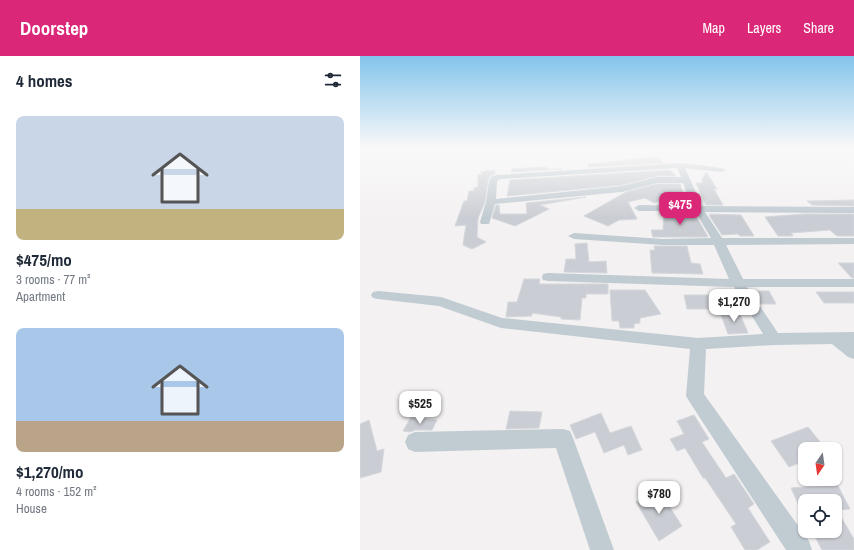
<!DOCTYPE html>
<html lang="en">
<head>
<meta charset="utf-8">
<style>
  :root { --surface:#fff; --page:#f6f6f7; --text:#1f2937; --muted:#747a83; --accent:#db2777 }
  body { margin:0; font-family:"Archivo Narrow",sans-serif; background:var(--page); color:var(--text); height:100vh; display:flex; flex-direction:column; font-size:15px; white-space:nowrap }
  * { box-sizing:border-box; margin:0 }
  p { font-size:13px; color:var(--muted) }
  .icon { flex:none; width:22px; height:22px; fill:none; stroke:currentColor; stroke-width:2; stroke-linecap:round; stroke-linejoin:round }
  .map { position:relative; flex:1; overflow:hidden }
  .panel { display:flex; flex-direction:column; background:var(--surface); width:360px }
  .panel>* { flex:none }
  .needle { width:26px; rotate:193deg }
  .tools { position:absolute; left:438px; top:386px; display:grid; gap:8px }
  .tools a { display:grid; place-items:center; width:44px; height:44px; border-radius:8px; background:var(--surface); box-shadow:0 1px 3px #0004; font-size:20px }
  .price { position:absolute; translate:-50% -34px; padding:0 9px; border-radius:8px; background:#fff; color:#222; font-size:13px; line-height:26px; filter:drop-shadow(0 1px 2px #0008) }
  .price::after { content:''; position:absolute; left:50%; top:24px; width:12px; height:9px; margin-left:-6px; background:inherit; clip-path:polygon(0 0,100% 0,50% 100%) }
  .price.on { background:var(--accent); color:#fff }
  ul { padding:0; list-style:none }
  li { display:grid; align-content:center; gap:8px; height:212px; padding:0 16px }
  li span { display:grid; place-items:center; height:124px; border-radius:8px; color:#555 }
  li>.icon { margin-inline-start:auto }
  span .icon { width:72px; height:72px; fill:#fffc; stroke-width:1 }
  li b { font-size:17px }
  h2 { display:flex; justify-content:space-between; align-items:center; height:48px; padding:0 16px; font-size:17px }
  header { display:flex; align-items:center; gap:24px; box-sizing:border-box; height:56px; padding:0 20px; background:var(--accent); color:#fff }
  header strong { font-size:19px }
  nav { display:flex; gap:22px; margin-inline-start:auto; font-size:14px }
  main { display:flex; flex:1; min-height:0 }
  .map>svg:first-child { display:block }
  .building { fill:#cacdd3; stroke:#d4d7dc }
  .lines { fill:none; stroke-linecap:round; stroke-linejoin:round }
  .minor { fill:#c1cbd2; fill-rule:evenodd }
</style>
</head>
<body>
<header>
<strong>Doorstep</strong>
<nav><a>Map</a><a>Layers</a><a>Share</a></nav>
</header>
<main>
<section class="panel">
<h2>4 homes<svg class="icon" aria-label="filters" viewBox="0 0 24 24"><path d="M4 7h16M4 17h16"/><circle cx="9" cy="7" r="2"/><circle cx="15" cy="17" r="2"/></svg></h2>
<ul>
<li><span style="background:linear-gradient(#c9d6e8 75%,#c2b280 0)"><svg class="icon" aria-label="home" viewBox="0 0 24 24"><path d="M3 11l9-7 9 7M6 9v11h12V9"/></svg></span><div><b>$475/mo</b><p>3 rooms · 77 m²</p><p>Apartment</p></div></li>
<li><span style="background:linear-gradient(#a9c7e8 75%,#b9a48a 0)"><svg class="icon" aria-label="home" viewBox="0 0 24 24"><path d="M3 11l9-7 9 7M6 9v11h12V9"/></svg></span><div><b>$1,270/mo</b><p>4 rooms · 152 m²</p><p>House</p></div></li>
</ul>
</section>
<div class="map">
<svg width="494" height="494" viewBox="0 0 494 494">
  <rect width="100%" height="100%" fill="#f3f1f1"/>
  <g class="building">
    <path d="M297,101l6,6 -74,4 -1,-3z"/>
    <path d="M186,111l2,2h14l-51,3 1,-3z"/>
    <path d="M135,114v4l-5,2 -2,4 -3,22 -7,16 -1,19 9,5 -14,7 -9,-4 3,-20 -11,1 9,-25h3l2,-10h5v-3l4,-1v-12l4,-1 -1,-2h4v-1z"/>
    <path d="M310,114l6,6h-19l-35,9 -115,11 3,-16z"/>
    <path d="M346,116l11,17h-3l9,16h-17l-10,-22h7l-1,-3z"/>
    <path d="M297,128h23l6,20h-21v-6l-11,5 -9,-5 -17,4 9,17 -18,1 -11,6 -24,-10 42,-24z"/>
    <path d="M226,141l-46,8 9,4 -34,17 -23,-8 4,-13h3l1,9h27l-1,-11z"/>
    <path d="M494,144v6l-42,-1 -5,-4z"/>
    <path d="M304,156h25v2h6l13,23h-55l-2,-7h12z"/>
    <path d="M350,158l31,1 13,21h-14l-2,-2 -16,1 -13,-20h2z"/>
    <path d="M444,158h50v22h-17l-7,-6 -39,3 2,3h-15l-13,-19z"/>
    <path d="M227,187l2,19 17,-1 1,12 -43,-1 2,-13h10l-1,-15z"/>
    <path d="M294,190h33l4,17 9,1 3,10 -51,-1 -2,-23h5z"/>
    <path d="M478,207h16v15h-2z"/>
    <path d="M164,223h16l-1,5h69v10h-22v4h-4l-2,22 -19,-1v-2l-29,-4v3l-26,1 2,-15h9z"/>
    <path d="M250,234h35l16,24 -21,4v5l-6,1v4h-14l-1,-7h-7z"/>
    <path d="M392,235h17l7,13h-16z"/>
    <path d="M456,236h38v11h-30z"/>
    <path d="M324,239h26l4,14h-27z"/>
    <path d="M360,256h19l9,21 -20,1z"/>
    <path d="M150,355l32,1 -3,16 -33,1z"/>
    <path d="M241,357l9,20 21,-7 11,24 -14,5 -4,-10 -20,8 -9,-21 -19,7 -6,-14z"/>
    <path d="M334,359l15,24 -7,3 24,36 8,-4 20,30 -6,4 22,34 -13,8h-12l-14,-23 5,-3 -31,-46h-2l-18,-30 -8,3 -7,-12 14,-5 -7,-13z"/>
    <path d="M51,361l26,3 -5,10h-17l-5,2 -7,-1z"/>
    <path d="M9,364l8,31 7,-2 -3,23 -21,6v-54z"/>
    <path d="M448,371l18,22h-21v12l-16,6 -18,-26z"/>
    <path d="M475,424l15,29 -13,1 17,29v11h-32l-10,-19h23v-30h-30v18l-14,-31 44,-3z"/>
    <path d="M298,433l24,37 -23,15 -23,-39z"/>
  </g>
  <g class="lines">
    <g class="minor">
      <path d="M320,107l42,5 4,2 -4,2 -37,-4 17,38 152,1v6l-149,-1 17,26h132v6l-128,1 17,34h111v8h-107l31,46 76,-1v27l-6,-2 -16,-13 -58,1 -68,4 -2,45 105,147 3,9h-26l-97,-149 -3,-5 4,-47 -189,-21 -62,-22 -61,-7 -5,-1 -2,-3 2,-3 5,-1 63,6 61,21 196,20 65,-4 -29,-47 -186,-6 -5,-1 -1,-3 1,-3 5,-1 181,6 -15,-34h-51l-89,-6 -6,-3 6,-3 89,6 48,-1 -16,-27h-56l-5,-3 5,-3 53,1 -9,-23h-26l-35,9 -127,12 -6,20h-8l-1,-2 6,-20 3,-21 2,-4 5,-2zM317,112l4,9h-24l-35,9 -126,13 1,-18 3,-2z"/>
      <path d="M203,373l7,2 3,7 41,112h-24l-34,-102 -141,4 -7,-3 -3,-7 3,-7 7,-3z"/>
    </g>
  </g>
  <linearGradient id="sky" x2="0" y2="1"><stop stop-color="#83c4eb"/><stop offset="0.57" stop-color="#faf9f9"/><stop offset="1" stop-color="#faf9f9" stop-opacity="0"/></linearGradient>
  <rect width="494" height="162" fill="url(#sky)"/>
</svg>
<div class="tools">
<a><svg class="needle" viewBox="-14 -14 28 28"><path d="M0-13l5 13h-10z" fill="#e53935"/><path d="M0 13l5-13h-10z" fill="#747a83"/></svg></a>
<a><svg class="icon" aria-label="locate" viewBox="0 0 24 24"><circle cx="12" cy="12" r="6"/><path d="M12 2v4M12 18v4M2 12h4M18 12h4"/></svg></a>
</div>
<b class="price on" style="left:320px;top:170px">$475</b>
<b class="price" style="left:374px;top:267px">$1,270</b>
<b class="price" style="left:60px;top:369px">$525</b>
<b class="price" style="left:299px;top:459px">$780</b>
</div>
</main>
</body>
</html>
